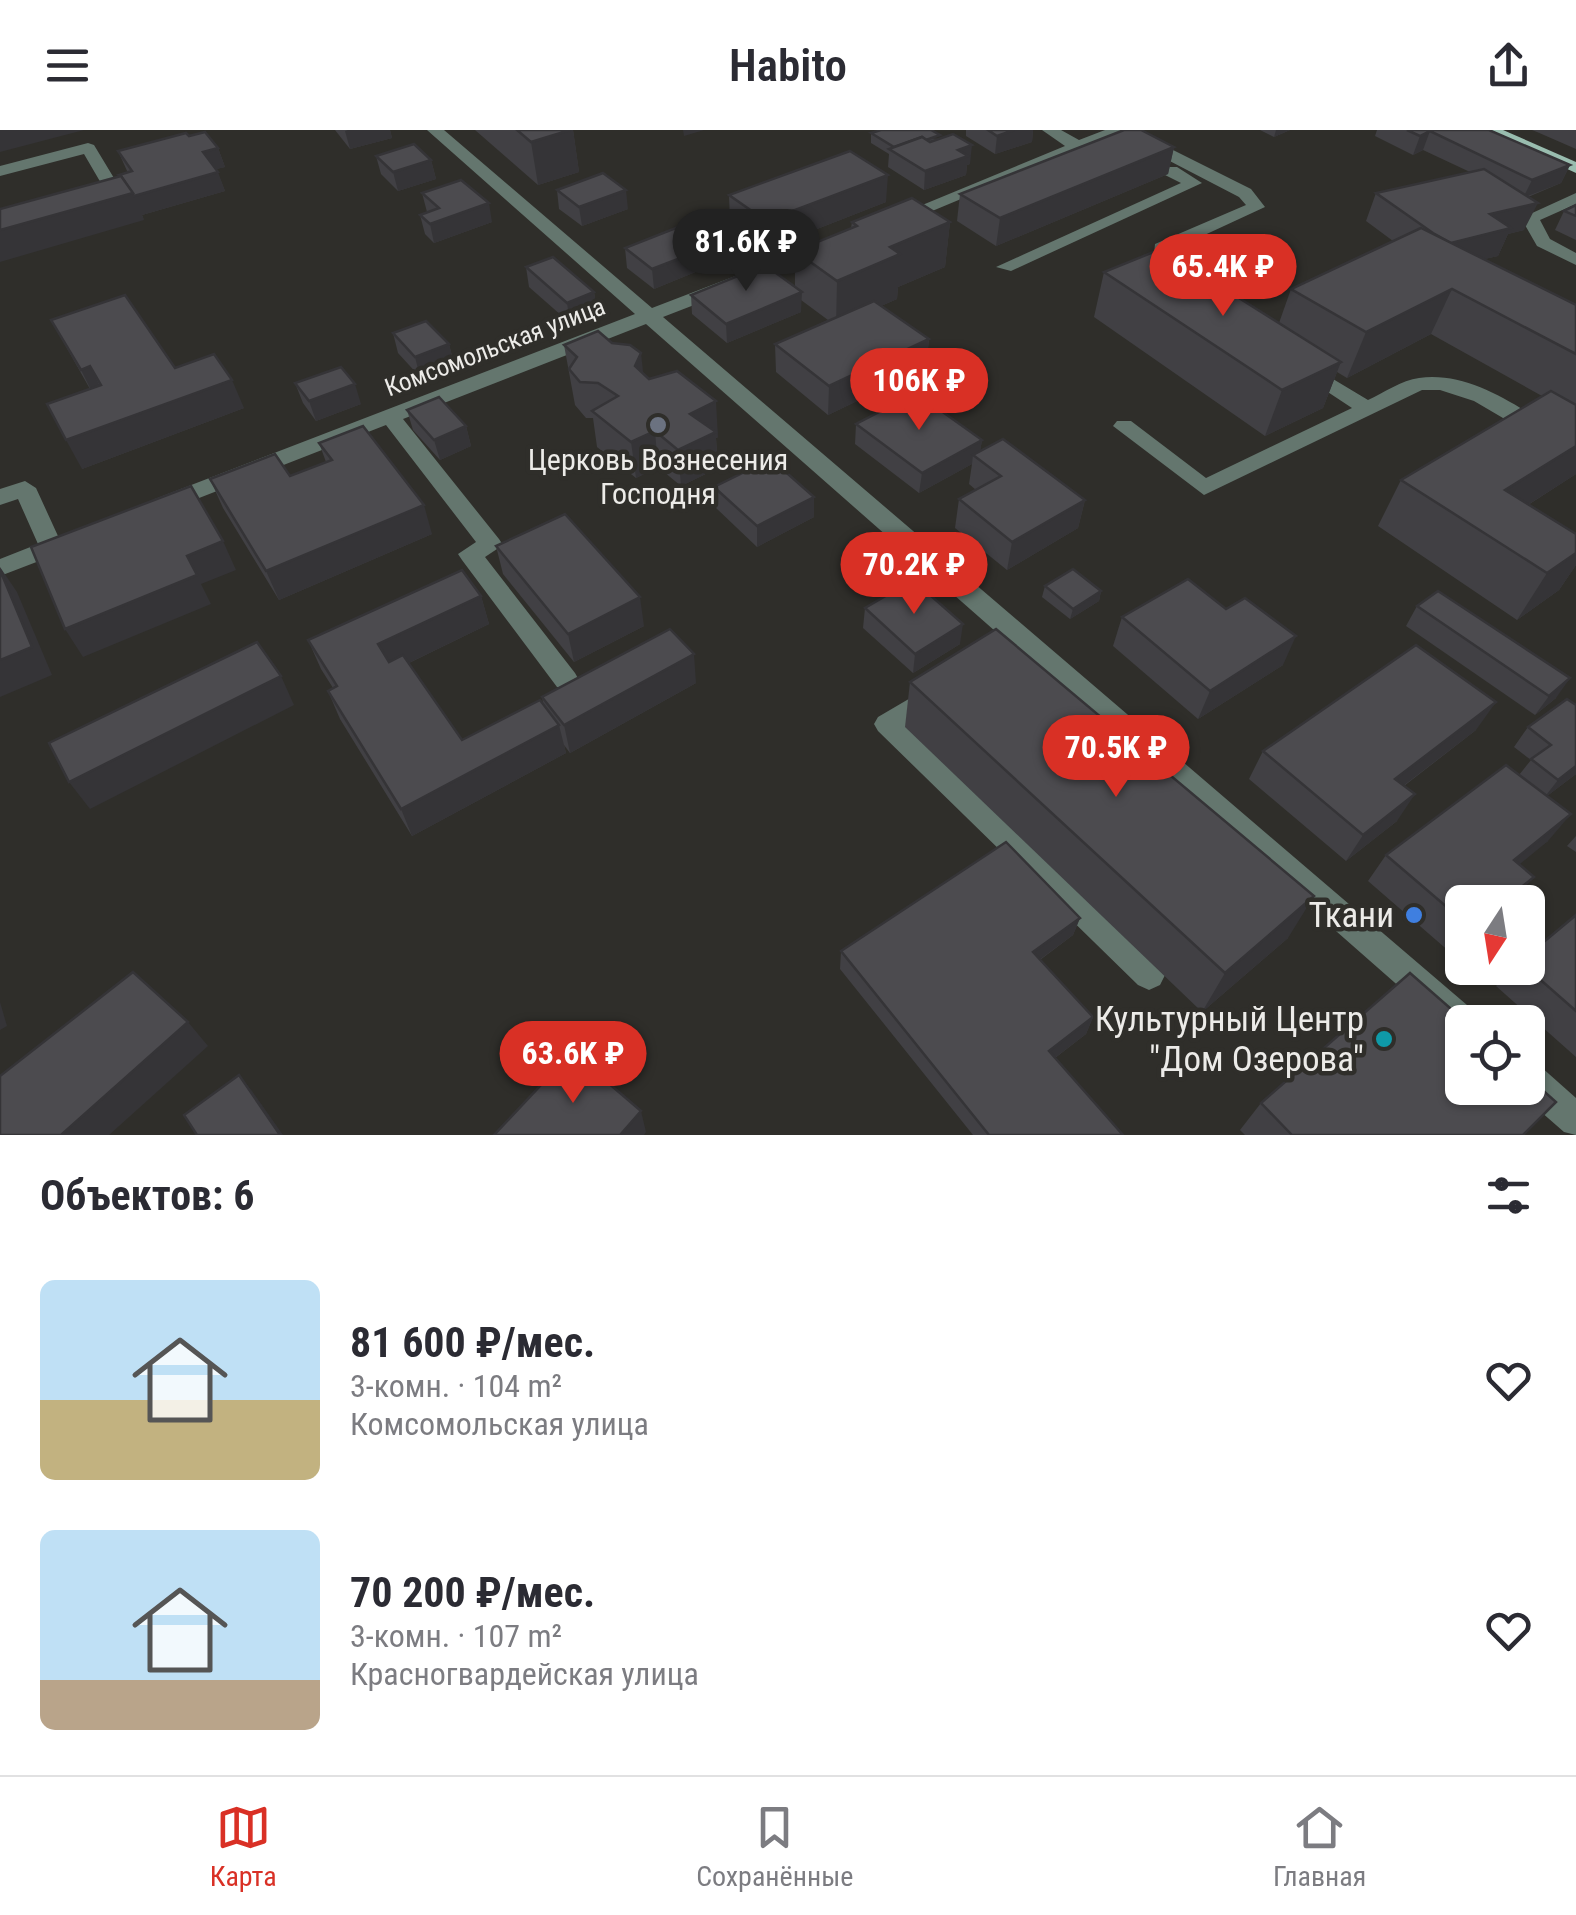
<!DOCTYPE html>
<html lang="ru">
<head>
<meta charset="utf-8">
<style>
  :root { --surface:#fff; --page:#f7f7f7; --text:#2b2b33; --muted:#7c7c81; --line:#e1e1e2; --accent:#d93025 }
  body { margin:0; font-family:"Roboto Condensed",sans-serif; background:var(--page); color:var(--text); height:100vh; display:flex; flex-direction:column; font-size:38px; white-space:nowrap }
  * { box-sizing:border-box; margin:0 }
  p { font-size:32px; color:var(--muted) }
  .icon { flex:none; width:55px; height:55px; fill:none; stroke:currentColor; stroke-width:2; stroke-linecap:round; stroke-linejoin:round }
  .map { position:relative; height:1005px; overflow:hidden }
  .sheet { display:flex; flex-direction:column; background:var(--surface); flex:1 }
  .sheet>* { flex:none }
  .needle { width:65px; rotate:192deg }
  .fabs { position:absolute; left:1445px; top:755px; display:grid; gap:20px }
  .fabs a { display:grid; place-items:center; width:100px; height:100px; border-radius:15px; background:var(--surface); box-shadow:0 2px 8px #0004; font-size:50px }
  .price { position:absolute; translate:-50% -85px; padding:0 22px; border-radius:35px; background:var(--accent); color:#fff; font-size:32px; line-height:65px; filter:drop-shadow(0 2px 5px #0008) }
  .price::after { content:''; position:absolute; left:50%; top:60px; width:30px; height:22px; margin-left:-15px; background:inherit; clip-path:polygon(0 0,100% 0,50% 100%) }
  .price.selected { background:#222; color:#fff }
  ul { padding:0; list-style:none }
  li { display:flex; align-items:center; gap:30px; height:250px; padding:0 40px }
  li span { display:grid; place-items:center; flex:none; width:280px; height:200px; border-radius:15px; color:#555 }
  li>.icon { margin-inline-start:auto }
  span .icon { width:120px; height:120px; fill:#fffc; stroke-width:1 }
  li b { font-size:42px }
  h2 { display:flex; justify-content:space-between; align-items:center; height:120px; padding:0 40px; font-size:42px }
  header { display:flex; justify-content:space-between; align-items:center; height:130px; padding:0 40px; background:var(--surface); font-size:45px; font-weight:600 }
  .tabs { display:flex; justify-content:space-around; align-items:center; height:140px; border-top:2px solid var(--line); background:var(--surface); font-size:28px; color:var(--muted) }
  .tabs a { display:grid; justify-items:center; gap:5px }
  .tabs .selected { color:var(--accent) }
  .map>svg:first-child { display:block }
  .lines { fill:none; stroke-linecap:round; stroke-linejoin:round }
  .minor { fill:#64766e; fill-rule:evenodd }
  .major { fill:#99bdaf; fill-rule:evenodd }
  .wall { fill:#414044 }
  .shaded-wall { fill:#353437 }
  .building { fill:#4c4b4f; stroke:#353437; stroke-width:2.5 }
  .worship-dot { fill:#6b7280; stroke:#2f2e2a; stroke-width:4 }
  .shop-dot { fill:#3f7fe0; stroke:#2f2e2a; stroke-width:4 }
  .culture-dot { fill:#0f9aa8; stroke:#2f2e2a; stroke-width:4 }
  .labels { text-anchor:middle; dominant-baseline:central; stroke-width:9; stroke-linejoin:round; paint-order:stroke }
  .far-street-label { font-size:25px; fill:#ecebe8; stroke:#2f2e2a }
  .poi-label { font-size:30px; fill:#ecebe8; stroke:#2f2e2a }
  .near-poi-label { font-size:35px; fill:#ecebe8; stroke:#2f2e2a; text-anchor:end }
</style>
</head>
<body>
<header><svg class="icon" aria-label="menu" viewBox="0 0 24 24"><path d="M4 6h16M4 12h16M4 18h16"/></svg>Habito<svg class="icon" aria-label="share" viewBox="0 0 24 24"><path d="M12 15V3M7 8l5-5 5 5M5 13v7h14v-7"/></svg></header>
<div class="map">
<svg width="1576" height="1005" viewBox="0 0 1576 1005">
  <rect width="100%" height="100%" fill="#2f2e2a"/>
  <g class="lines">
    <g class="minor">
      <path d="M427,0h17l208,178 167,-64h12v8l-168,65 811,694 5,11h-17v15l-10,-4 -806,-709 -243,95 96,120 4,6 -18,12 90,116 4,7 -4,7h-18l-95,-127 -4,-6 18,-12 -90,-117 -215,84h-16l-3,-5 3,-5 480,-185z"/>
      <path d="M1042,0h19l18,10 26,-10h22l-226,94 -15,-4 179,-74z"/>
      <path d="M1137,8h12l102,51 14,18 -95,44 -2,8 13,10v8h-14l-14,-12 2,-21 91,-39 -7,-8 -102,-53z"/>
      <path d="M88,13l6,2 29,48 -2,4 -28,4v-8l12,-3 -21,-36 -84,22v-10z"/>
      <path d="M1165,37h12l25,16 -191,88 -15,-4 185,-84 -16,-8z"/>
      <path d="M1576,63v11l-36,16 10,19 26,14v12l-39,-19 -16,-28z"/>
      <path d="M1303,231l65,39c15,-7 34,-20 51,-22 57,-8 112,38 157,66v17l-102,-60 -34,-11h-18l-218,105 -91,-69 4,-5h14l75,57 146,-70 -56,-37 -3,-4z"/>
      <path d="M25,351l11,7 22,48h15l4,6 -4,6 -73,28v-17l38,-15 -20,-45 -18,6v-16z"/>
      <path d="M936,553l9,3 4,7 -4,7 -39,25 254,240 5,10 -5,10 -11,5 -11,-5 -260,-254 -4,-7 4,-7z"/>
      <path d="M1528,932l12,4 36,32v37l-12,-3 -48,-42 12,-2z"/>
    </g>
    <path class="major" d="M1482,0h21l73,32v11z"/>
  </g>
  <g class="wall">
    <path d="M335,0h55l2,8 -42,11z"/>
    <path d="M475,0h98l6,42 -41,13z"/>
    <path d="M966,0h67l-1,12 -37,12 -29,-18z"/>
    <path d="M1260,0h30l-16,7z"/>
    <path d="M1377,0h112l81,35 -9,18 -33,14 -4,33 -16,4 -10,22 -14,3 92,46v169l-48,31 48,29v31l-17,25 -42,30 -139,-94 23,-46 141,-84 -111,-62 -84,44 -10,-6 -14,36 -58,28 -171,-119 10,-45 175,51 12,-34 102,-48 -27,-20 10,-28 94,-21 -47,-22 -10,5 -38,-19z"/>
    <path d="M1532,0h44v19l-39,-17z"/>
    <path d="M871,3l68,6 31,25 -3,1 -1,10 -42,15 -36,-23 1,-13 -18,-11z"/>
    <path d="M189,6l29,12 7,19 -9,2 9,22 -83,24 2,5 -24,-44 8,-3 -10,-22z"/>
    <path d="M1174,17l-6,27 -172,72 -39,-25 3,-27z"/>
    <path d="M376,26l55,4 5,19 -38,12 -17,-17z"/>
    <path d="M557,60l71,19 -46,17 -23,-17z"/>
    <path d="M422,63l70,29 -58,21 -9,-9 -5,-19 7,-3z"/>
    <path d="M729,65l157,7 -120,47 -36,-27z"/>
    <path d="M1576,75v35l-21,-10 9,-19z"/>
    <path d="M852,92h98l-5,45 -47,20 -1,12 -16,7 48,33 -3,29 -98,47 -52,-43 -1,-28 53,-24 -27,-20v12l-74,31 -35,-29 -1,-19 104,-7v-37l56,-23z"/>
    <path d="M625,118l90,16 -61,25 -27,-21z"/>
    <path d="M526,137l68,25 3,19 -27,12 -41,-36z"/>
    <path d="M51,190l124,48 69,40 -162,61 8,-80z"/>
    <path d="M393,203l56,11 5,20 -34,13 -22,-24z"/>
    <path d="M564,215l79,29 75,63 -2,1 2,30 -37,18 -23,-19 -22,11 -39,-31 -4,-29h-7l-11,-13z"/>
    <path d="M295,253l66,21 -45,17 -13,-18z"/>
    <path d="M407,280l59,16 5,20 -31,14 -27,-30z"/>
    <path d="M856,294l126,16 -2,11 105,49 -7,28 -71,42 -52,-42 4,-29 17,-9 -7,-6 3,-20 -53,29 -64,-49z"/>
    <path d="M319,313l113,91 -153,66 -56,-92 -13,-29 80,-3 36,-14z"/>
    <path d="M714,357l100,30 -57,30 -42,-40z"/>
    <path d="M496,416l148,80 -70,36 -71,-88z"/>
    <path d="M1045,456l56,5 -2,10 -29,18 -28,-22z"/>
    <path d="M481,466l8,28 -80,39 53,77 81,-37 -1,-6 154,-14 -126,70 -6,-8 2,8 -154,83 -72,-117 -12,-28 5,-3 -12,-19 -13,-29z"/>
    <path d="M1417,476l139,92 -21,17 -129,-89z"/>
    <path d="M865,478l95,36 -47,29 -50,-45z"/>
    <path d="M1122,487l161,48 -85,54 -85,-73z"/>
    <path d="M910,552l378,256 -86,74 -297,-285z"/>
    <path d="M1576,575v69l-29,22 1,45 -86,61v42l-11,9 -83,-72 18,-26 133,-80 12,-15 -17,-13 14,-20z"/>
    <path d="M1476,600l-72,56 -7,35 -51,40 -97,-82 14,-28z"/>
    <path d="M1576,706v16l-9,-6z"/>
    <path d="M1576,785v142l-80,-71 18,-18h14z"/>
    <path d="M1080,788l-7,17 -33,25 53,57 -7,17 -31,24 68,77h-150l-133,-166 1,-18z"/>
    <path d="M1261,973l262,32h-278l-5,-5z"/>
  </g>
  <g class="shaded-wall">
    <path d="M0,0h84l-84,22z"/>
    <path d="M348,0h42l2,8 -42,11 -5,-18z"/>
    <path d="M570,0h3l6,42 -41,13 -7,-43z"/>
    <path d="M683,0h21l-20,6z"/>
    <path d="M1014,0h19l-1,12 -37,12 2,-18z"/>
    <path d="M1276,0h14l-16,7z"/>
    <path d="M1430,1l-7,19 -10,5 7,-19z"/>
    <path d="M972,15l-2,19 -3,1 -1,10 -42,15 1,-19 33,-21z"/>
    <path d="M1174,17l-6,27 -172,72 4,-28z"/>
    <path d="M218,18l7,19 -16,4 -6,-19z"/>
    <path d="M431,30l5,19 -38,12 -5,-19z"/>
    <path d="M1570,35l-9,18 -38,15 9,-18z"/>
    <path d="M218,42l7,19 -83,24 2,5 -144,42v-32l133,-37z"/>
    <path d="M888,45l-2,27 -120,47v-28z"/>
    <path d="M626,60l2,19 -46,17 -3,-19z"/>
    <path d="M489,73l3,19 -58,21 -4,-19z"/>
    <path d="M1538,73l-14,27 -16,4 -10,22 -63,15 12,-27 43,-30z"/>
    <path d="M950,92l-5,45 -47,20 -1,12 -61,27 1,-45 53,-34z"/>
    <path d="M714,115l1,19 -61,25 -2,-20z"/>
    <path d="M1452,159l-21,45 -84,44 19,-46z"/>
    <path d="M594,162l3,19 -27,12 -3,-20z"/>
    <path d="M802,162l-1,20 -74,31 -1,-19z"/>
    <path d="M929,209l-3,29 -98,47 1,-29z"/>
    <path d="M449,214l5,20 -34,13 -5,-20z"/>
    <path d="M641,223l4,36 -10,-23z"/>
    <path d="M1341,232l-18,46 -58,28 17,-46z"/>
    <path d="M90,236l14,29 -9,3 -14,-28z"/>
    <path d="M232,250l12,28 -162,61 -16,-29z"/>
    <path d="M355,254l6,20 -45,17 -7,-20z"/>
    <path d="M716,271l2,36 -2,1 2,30 -37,18 -3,-36 12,-36z"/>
    <path d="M466,296l5,20 -31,14 -6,-20z"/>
    <path d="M655,301l3,36 -22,11 -5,-36z"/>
    <path d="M982,310l-3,20 -6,-5 -1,9 -53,29 3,-20z"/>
    <path d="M1576,316v28l-92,59 21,-43z"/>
    <path d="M814,367v20l-57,30v-21z"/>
    <path d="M1085,370l-7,28 -71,42 5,-28z"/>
    <path d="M424,375l8,29 -153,66 -13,-29z"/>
    <path d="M223,411l13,29 -35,14 10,20 -128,53 -18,-28 122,-73z"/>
    <path d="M1576,423v12l-17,25 -42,30 30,-47z"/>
    <path d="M0,437l17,25 35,83 -52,22z"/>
    <path d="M1101,461l-2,10 -29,18 3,-10z"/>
    <path d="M481,466l8,28 -101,49 -10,-29z"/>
    <path d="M640,467l4,29 -70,36 -6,-28z"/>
    <path d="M963,494l-3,20 -47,29 2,-19z"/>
    <path d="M1296,506l-13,29 -85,54 12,-28z"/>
    <path d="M694,524l2,29 -126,70 -6,-28z"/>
    <path d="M281,546l13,29 -204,104 -21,-27z"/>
    <path d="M1570,548l-14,20 -21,17 14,-19z"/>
    <path d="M1496,572l-20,28 -99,76 18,-27z"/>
    <path d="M559,595l7,28 -154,83 -11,-27z"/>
    <path d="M1576,636v8l-33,25 15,-19z"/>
    <path d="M1415,664l-18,27 -51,40 17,-26z"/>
    <path d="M1571,684l-23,27 -56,46 22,-27z"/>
    <path d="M1534,747l-22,25h-9z"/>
    <path d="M1314,766l-26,42 -86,74 23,-39z"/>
    <path d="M1080,788l-7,17 -46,34 6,-17z"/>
    <path d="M0,872l7,24 -7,4z"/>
    <path d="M1093,887l-7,17 -43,33 6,-16z"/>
    <path d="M188,892l20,24 -99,89h-48z"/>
    <path d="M239,945l13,16 31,44h-3z"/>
    <path d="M641,981l5,21 -2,3h-24z"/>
  </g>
  <g class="building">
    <path d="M517,0h53l-39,12z"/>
    <path d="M881,0h50l9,5 -14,5 -4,-3 -28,10 -23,-14z"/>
    <path d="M988,0h26l-17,6z"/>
    <path d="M1124,0h17l33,17 -174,71 -40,-24z"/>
    <path d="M1407,0h82l81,35 -38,15 -102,-49 -10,5z"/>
    <path d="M205,2l13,16 -15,4 15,20 -84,24 -13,-20 -2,-1 13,-4 -14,-20 68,-18 3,3z"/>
    <path d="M953,4l19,11 -14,5 10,6 -43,15 -36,-22 33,-12 8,5z"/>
    <path d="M414,14l17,16 -38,12 -17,-16z"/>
    <path d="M850,21l38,24 -122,46 -37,-26z"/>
    <path d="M1484,39l54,34 -48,11 21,14 -60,15 -18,-10 -57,-40z"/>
    <path d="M603,43l23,17 -47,17 -22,-17z"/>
    <path d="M121,46l12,17 -133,37v-21z"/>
    <path d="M461,50l28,23 -59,21 -10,-9 19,-7 -17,-15z"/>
    <path d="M912,68l38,24 -60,25 10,7 -63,27 -42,-30 62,-25 -5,-4z"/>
    <path d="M1576,75v11l-12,-5z"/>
    <path d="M686,94l28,21 -62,24 -27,-21z"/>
    <path d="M1421,98l155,77v49l-124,-65 -86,43 -75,-43z"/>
    <path d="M1161,119l180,113 -59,28 -178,-118z"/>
    <path d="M553,127l41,35 -27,11 -41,-36z"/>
    <path d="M765,135l37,27 -76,32 -35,-29z"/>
    <path d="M125,165l50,73 39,-14 18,26 -166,60 -19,-36 54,-19 -11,-19 -9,4 -30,-50z"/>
    <path d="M874,171l55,38 -100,47 -54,-42z"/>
    <path d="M426,191l23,23 -34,13 -22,-24z"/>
    <path d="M598,201l14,12 18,2 11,8 -6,13 14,13 28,-8 39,30 -26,13 26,18 -38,18 -23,-19 -24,11 -39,-31 26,-15 -20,-13 -18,-1 -11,-13 8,-12 -13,-12z"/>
    <path d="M341,237l14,17 -46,17 -14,-18z"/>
    <path d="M1551,261l25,14v41l-71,44 71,44v19l-29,20 -146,-93z"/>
    <path d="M916,263l66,47 -60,33 -66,-49z"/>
    <path d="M439,267l27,29 -32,14 -27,-30z"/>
    <path d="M363,296l61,79 -158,66 -56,-92 65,-25 15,22 42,-16 -13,-17z"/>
    <path d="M1003,309l82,61 -73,42 -53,-43 42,-23 -28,-21z"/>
    <path d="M771,329l43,38 -57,29 -43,-39z"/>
    <path d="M191,356l32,55 -36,15 10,19 -132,54 -34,-82z"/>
    <path d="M565,384l75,83 -72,37 -72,-88z"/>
    <path d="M1073,439l28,22 -28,18 -28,-23z"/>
    <path d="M0,440l32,77 -32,13z"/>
    <path d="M462,440l19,26 -103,48 11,18 14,-7 59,85 78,-40 19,25 -158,84 -73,-118 9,-5 -29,-46z"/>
    <path d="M1188,449l38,30 19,-11 51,38 -86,55 -88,-74z"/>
    <path d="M913,450l50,44 -48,30 -50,-46z"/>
    <path d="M1438,461l132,87 -21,18 -132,-90z"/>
    <path d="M670,499l24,25 -130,71 -22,-28z"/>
    <path d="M996,499l318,267 -89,77 -315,-291z"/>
    <path d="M257,512l24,34 -212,106 -20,-39z"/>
    <path d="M1416,515l80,57 -101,77 20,15 -52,41 -100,-84z"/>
    <path d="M1567,569l9,6v61l-18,14 -27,-21 20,-14 -23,-18z"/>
    <path d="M1506,635l65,49 -57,46 20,17 -31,25h-41v18l-76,-65z"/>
    <path d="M1006,712l74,76 -47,34 60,65 -44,34 74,84h-134l-148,-184z"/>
    <path d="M1576,785v96l-49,-43 1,-13z"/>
    <path d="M133,842l55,50 -127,113h-61v-59z"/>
    <path d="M1410,843l56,49h-4v66h66v-11l28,25 -33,33h-231l-31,-32z"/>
    <path d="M572,922l69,59 -21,24h-126z"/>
    <path d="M239,945l41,60h-83l-13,-20z"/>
  </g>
  <circle class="worship-dot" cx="658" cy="295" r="10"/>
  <circle class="shop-dot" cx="1414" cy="785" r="10"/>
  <circle class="culture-dot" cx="1384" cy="909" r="10"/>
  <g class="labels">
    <g class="far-street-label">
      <text transform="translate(495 217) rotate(-21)">Комсомольская улица</text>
    </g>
    <g class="poi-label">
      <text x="658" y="329">Церковь Вознесения<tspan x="658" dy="34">Господня</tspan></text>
    </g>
    <g class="near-poi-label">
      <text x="1394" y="785">Ткани</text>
      <text x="1364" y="889">Культурный Центр<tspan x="1364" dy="40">"Дом Озерова"</tspan></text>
    </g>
  </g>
</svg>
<div class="fabs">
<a><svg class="needle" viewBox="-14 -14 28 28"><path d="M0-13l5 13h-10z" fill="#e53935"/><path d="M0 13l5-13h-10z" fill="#7c7c81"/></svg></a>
<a><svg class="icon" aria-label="locate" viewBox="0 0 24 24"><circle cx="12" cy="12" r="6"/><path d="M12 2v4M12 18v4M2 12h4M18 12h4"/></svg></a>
</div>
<b class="price selected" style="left:746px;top:164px">81.6K ₽</b>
<b class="price" style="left:1223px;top:189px">65.4K ₽</b>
<b class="price" style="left:919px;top:303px">106K ₽</b>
<b class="price" style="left:914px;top:487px">70.2K ₽</b>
<b class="price" style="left:1116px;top:670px">70.5K ₽</b>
<b class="price" style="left:573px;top:976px">63.6K ₽</b>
</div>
<section class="sheet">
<h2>Объектов: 6<svg class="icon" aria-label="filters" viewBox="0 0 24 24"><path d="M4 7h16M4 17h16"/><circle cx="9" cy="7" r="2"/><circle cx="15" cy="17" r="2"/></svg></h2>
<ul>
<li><span style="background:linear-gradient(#bfe0f5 60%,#c2b280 0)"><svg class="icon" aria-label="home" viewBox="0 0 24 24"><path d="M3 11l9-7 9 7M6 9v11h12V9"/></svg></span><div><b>81 600 ₽/мес.</b><p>3-комн. · 104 m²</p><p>Комсомольская улица</p></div><svg class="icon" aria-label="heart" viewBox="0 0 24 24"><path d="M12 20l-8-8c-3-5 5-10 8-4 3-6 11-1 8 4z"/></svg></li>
<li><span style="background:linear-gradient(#bfe0f5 75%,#b9a48a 0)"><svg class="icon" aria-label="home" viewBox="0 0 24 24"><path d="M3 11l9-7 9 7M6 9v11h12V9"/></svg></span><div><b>70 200 ₽/мес.</b><p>3-комн. · 107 m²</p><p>Красногвардейская улица</p></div><svg class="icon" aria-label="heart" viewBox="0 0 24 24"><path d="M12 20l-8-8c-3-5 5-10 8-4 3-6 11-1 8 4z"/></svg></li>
</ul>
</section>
<nav class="tabs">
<a class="selected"><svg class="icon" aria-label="map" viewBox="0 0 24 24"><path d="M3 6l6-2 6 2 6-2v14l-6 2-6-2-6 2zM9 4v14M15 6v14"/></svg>Карта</a>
<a><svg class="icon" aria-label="saved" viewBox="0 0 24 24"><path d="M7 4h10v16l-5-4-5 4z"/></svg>Сохранённые</a>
<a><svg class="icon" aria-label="home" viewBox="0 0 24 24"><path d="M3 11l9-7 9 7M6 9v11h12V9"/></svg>Главная</a>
</nav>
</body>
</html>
